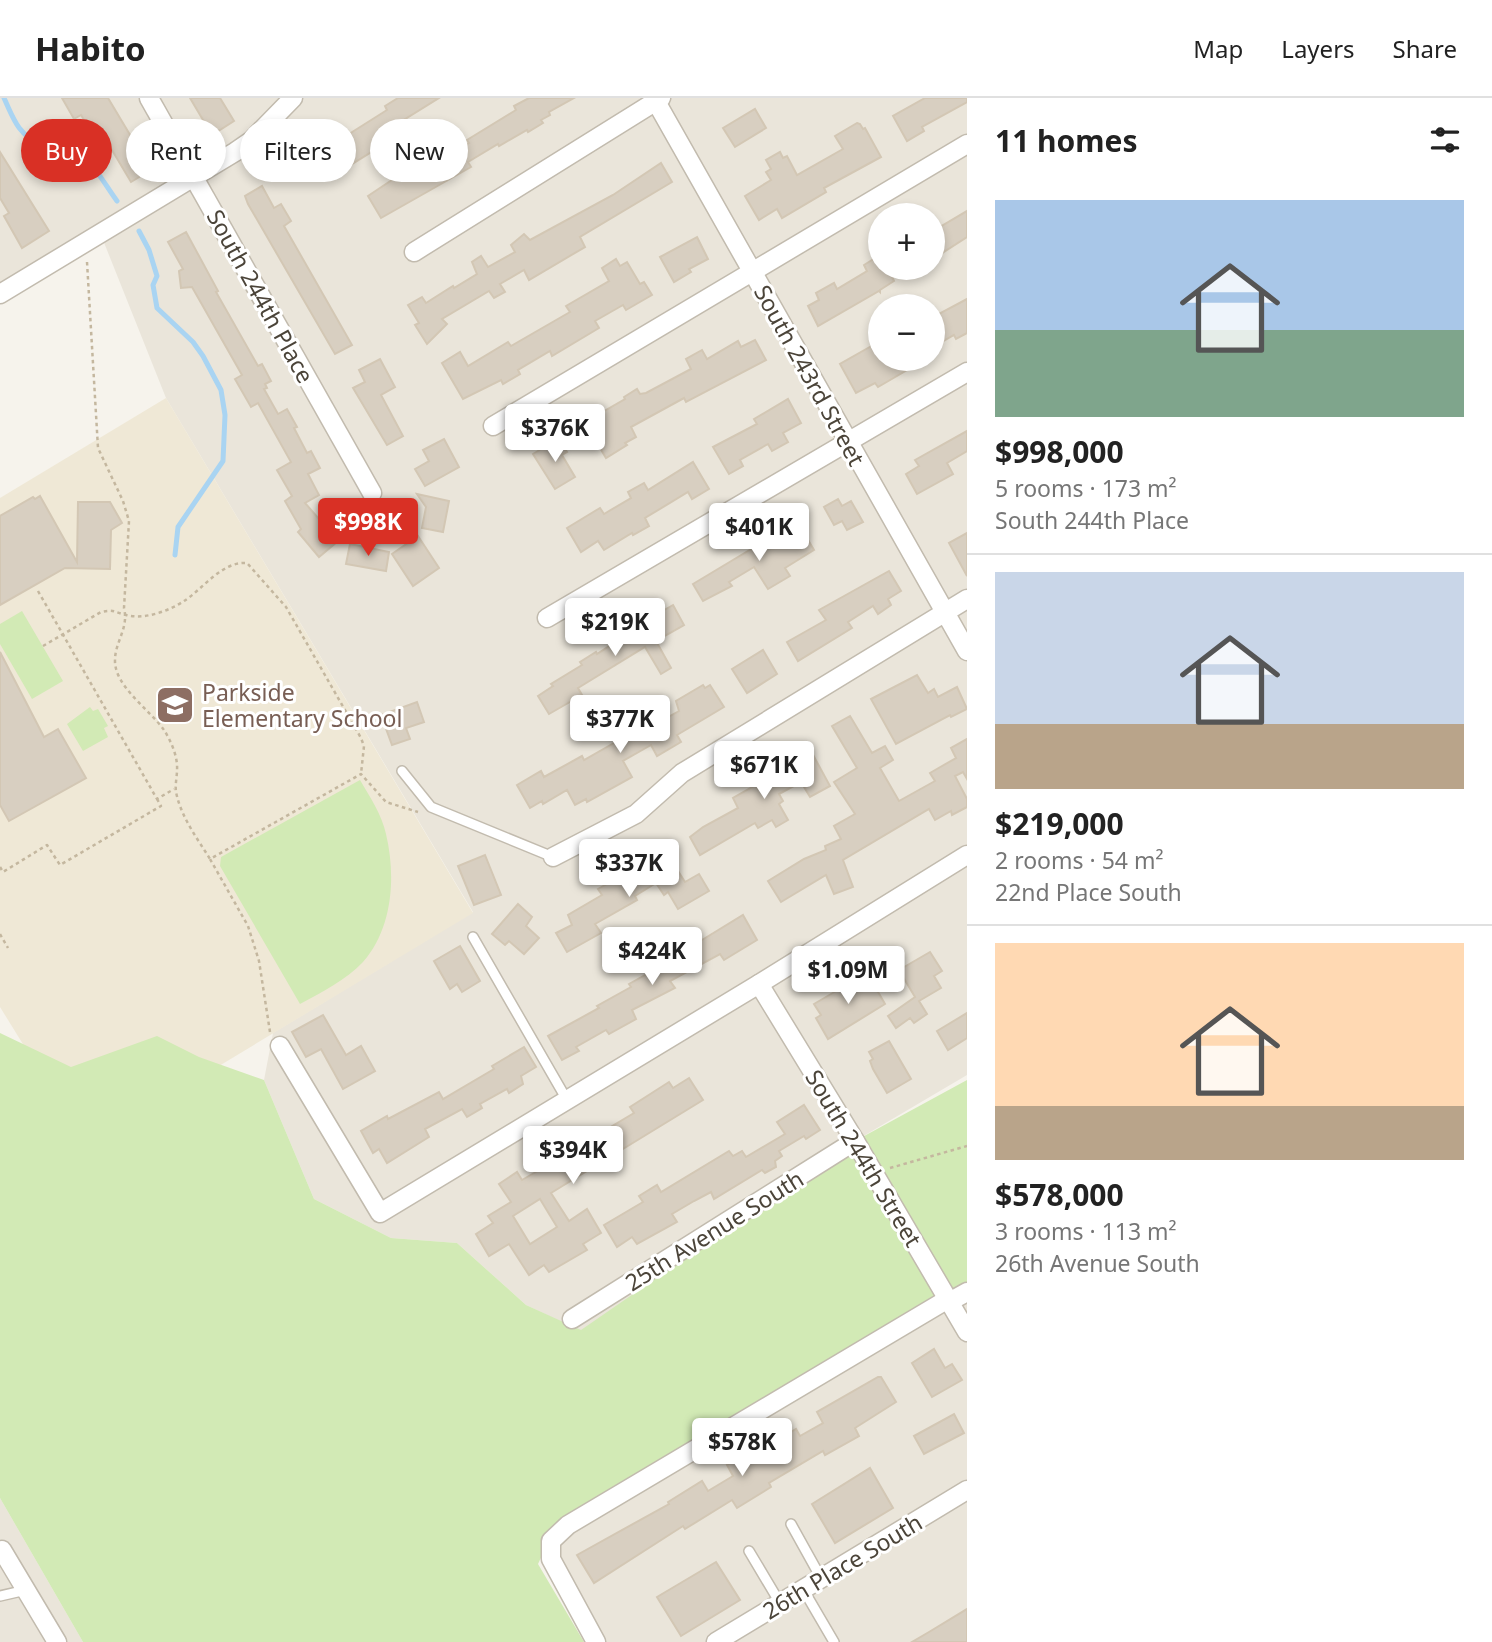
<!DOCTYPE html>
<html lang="en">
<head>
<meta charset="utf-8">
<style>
  :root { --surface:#fff; --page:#f6f6f6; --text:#222; --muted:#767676; --line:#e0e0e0; --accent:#d93025 }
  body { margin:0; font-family:"Noto Sans",sans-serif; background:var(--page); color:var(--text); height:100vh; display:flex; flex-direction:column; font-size:26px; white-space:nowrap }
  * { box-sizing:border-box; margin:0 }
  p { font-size:23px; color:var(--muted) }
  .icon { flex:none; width:38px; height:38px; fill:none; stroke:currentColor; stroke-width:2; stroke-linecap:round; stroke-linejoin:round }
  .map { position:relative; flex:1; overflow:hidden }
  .panel { display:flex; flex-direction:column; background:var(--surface); width:525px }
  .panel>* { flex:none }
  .guide { position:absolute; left:21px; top:21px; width:665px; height:63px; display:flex; gap:14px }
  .buttons { position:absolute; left:868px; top:105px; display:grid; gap:14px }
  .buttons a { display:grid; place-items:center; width:77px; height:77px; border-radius:50%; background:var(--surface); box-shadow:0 4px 10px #0003; font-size:35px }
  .price { position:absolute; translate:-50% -60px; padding:0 16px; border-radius:7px; background:#fff; color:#222; font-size:23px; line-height:46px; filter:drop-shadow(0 2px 4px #0008) }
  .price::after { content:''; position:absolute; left:50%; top:42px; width:21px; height:16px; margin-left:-10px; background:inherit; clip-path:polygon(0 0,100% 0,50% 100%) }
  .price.active { background:var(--accent); color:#fff }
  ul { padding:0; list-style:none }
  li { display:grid; align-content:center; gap:14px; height:371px; padding:0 28px }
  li+li { border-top:2px solid var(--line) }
  li span { display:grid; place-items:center; height:217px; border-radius:0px; color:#555 }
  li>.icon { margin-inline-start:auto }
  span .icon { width:126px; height:126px; fill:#fffc; stroke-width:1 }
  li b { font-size:30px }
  h2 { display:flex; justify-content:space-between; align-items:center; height:84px; padding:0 28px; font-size:30px }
  .pill { padding:0 24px; border-radius:32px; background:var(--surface); box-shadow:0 4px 10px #0003; font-size:24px; line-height:63px }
  .pill.active { background:var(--accent); color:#fff }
  header { display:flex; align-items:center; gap:42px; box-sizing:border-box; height:98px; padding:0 35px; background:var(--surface); border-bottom:2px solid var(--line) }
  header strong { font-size:33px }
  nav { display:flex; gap:38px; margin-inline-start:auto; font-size:24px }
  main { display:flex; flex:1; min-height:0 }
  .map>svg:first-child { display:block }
  .residential { fill:#eae5da; fill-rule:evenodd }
  .education { fill:#efe8d6 }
  .green { fill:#d2eab5 }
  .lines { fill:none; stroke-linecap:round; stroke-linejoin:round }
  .stream { stroke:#a9d4f2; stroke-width:5 }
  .building { fill:#d8cfc1; stroke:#d3c7b4; stroke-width:2; fill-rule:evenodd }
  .lane-casing { stroke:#c2bbae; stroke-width:12 }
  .street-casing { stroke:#c2bbae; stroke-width:21 }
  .path { stroke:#c4b79f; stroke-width:2.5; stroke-dasharray:3.5 3.5; stroke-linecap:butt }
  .lane { stroke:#fff; stroke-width:9 }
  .street { stroke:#fff; stroke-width:18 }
  .labels { text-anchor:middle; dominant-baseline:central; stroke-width:6; stroke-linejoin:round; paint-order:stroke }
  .street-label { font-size:23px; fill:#4b4439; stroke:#fff }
  .education-label { font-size:23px; fill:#785e54; stroke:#fff; text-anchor:start }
</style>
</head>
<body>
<header>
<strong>Habito</strong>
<nav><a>Map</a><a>Layers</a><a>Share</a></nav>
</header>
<main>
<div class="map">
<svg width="967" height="1544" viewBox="0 0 967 1544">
  <rect width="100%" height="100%" fill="#f6f3ec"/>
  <g class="residential">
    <path d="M0,0h967v977l-112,66 -274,190 -55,-26 -69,-62 -66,-5 -77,-39 -50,-119 9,-47 200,-121 -307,-514 -65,-163 -101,58zM880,117h53v53h-53zM880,208h53v53h-53z"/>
    <path d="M967,1193v351h-378l-45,-91 404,-252z"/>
    <path d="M0,1400l83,144h-83z"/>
  </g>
  <path class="education" d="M166,300l307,515 -387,233 -86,-139v-509z"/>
  <g class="green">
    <path d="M22,513l41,70 -31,18 -32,-55v-20z"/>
    <path d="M90,609l3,4 5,-2 10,17 -4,2 4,9 -25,14 -16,-27z"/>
    <path d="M360,682c10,17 22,35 26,54 10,42 7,94 -23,128 -17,18 -41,30 -63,42l-80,-138 1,-9z"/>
    <path d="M0,935l71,34 86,-31 42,21 65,23 50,119 77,39 66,5 69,62 55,25 274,-189 112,-61v208l-423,263 -6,13 46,78h-501l-83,-144z"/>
  </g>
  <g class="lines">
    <g class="stream">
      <path d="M4,0c8,17 15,40 36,44 14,2 24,1 36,9 17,10 29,34 41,50"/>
      <path d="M139,133l10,19 8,26 -4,9 4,23 36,34 10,14 18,34 4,25 -2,46 -45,66 -3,28"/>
    </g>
  </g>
  <g class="building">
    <path d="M62,0h46l43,72 -20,12 -28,-47 -3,2 -2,-3 -4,2 -13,-21 -7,4z"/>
    <path d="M190,0h30l14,23 -22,14z"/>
    <path d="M398,0h41l-53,33 3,10 -37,23 -14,-23 49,-31 -2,-4z"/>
    <path d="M529,0h45l-25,14 1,3 -9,5 2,3 -15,9 -1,-2 -28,16 -1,-2 -30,18 3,5 -90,51 -13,-22 39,-26 5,9 57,-36 -2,-3 49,-30 -2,-4z"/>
    <path d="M925,0h42v4l-45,25 2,4 -17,10 -14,-25z"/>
    <path d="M755,11l11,19 -31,19 -12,-19z"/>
    <path d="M857,25l3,1 3,5 2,-1 16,29 -57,31 2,4 -44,26 -5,-9 -18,11 -14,-24 26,-16 -5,-8 5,-3 -5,-9 14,-8 3,6 4,-2 10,19 46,-26 -8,-13z"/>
    <path d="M0,54l49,79 -27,17 -18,-32 5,-3 -9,-15z"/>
    <path d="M661,65l11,19 -92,55 5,10 -56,33 -5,-10 -24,14 5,8 -11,6 -5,-7 -47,28 5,5 -20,20 -12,-19 4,-2 -11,-18 14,-8 4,6 27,-17 1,2 23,-14 -5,-12 9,-6 7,11 27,-15 -4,-7 13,-11 6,6 83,-45z"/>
    <path d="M262,88l12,22 7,-4 10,17 -7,5 68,119 -17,9 -87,-150 -3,-8z"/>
    <path d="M967,113v26l-34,22v-28z"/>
    <path d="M186,134l32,59 -2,1 42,74 4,-2 9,17 -6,3 2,4 -3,1 14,25 9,-5 10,18 -3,1 13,25 4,-2 9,17 -12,6 11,21 -14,8 20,23 5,-4 13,15 -24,20 -21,-25 3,-3 -16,-28 7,-5 -15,-26 14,-8 -33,-59 -7,4 -16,-28 7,-4 -50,-88 -11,1 -2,-17 4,-2 -15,-27z"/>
    <path d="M697,139l11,22 -19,10 2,3 -17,10 -14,-25z"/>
    <path d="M880,157v13h8l6,13 -14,9v2l-1,-1 -61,35 -10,-20 11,-6 -3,-7 18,-10 3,6 30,-18 -3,-6z"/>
    <path d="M616,161l4,7 7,-4 13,22 4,-2 8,13 -26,15 -3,-5 -28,16 4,7 -47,28 -2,-5 -32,19 2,4 -17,10 -2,-4 -38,19 -21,-36 18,-11 8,14 40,-24 3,4 59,-34 -4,-6 43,-25 -7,-13z"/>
    <path d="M967,201v34l-11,6 -2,-4 -21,12v-30z"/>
    <path d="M755,242l11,20 -80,42 -2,-4 -53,29 5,10 -11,6 2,2 -21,13 -13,-22 -4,2 -9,-13 45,-26 -1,-2 13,-8 3,5 6,-1 45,-24 -5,-10 16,-9 5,9 31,-18 3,6z"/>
    <path d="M875,246l5,9v6h46l-48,28 -3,-4 -19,10 -16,-29z"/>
    <path d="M380,261l15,28 -14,8 22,41 -16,9 -34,-57 12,-6 -6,-12z"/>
    <path d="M788,301l13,24 -18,10 5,9 -16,9 -4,-7 -28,16 3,6 -14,8 -16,-27 44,-23 -3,-5z"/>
    <path d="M967,333v20l-20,12 6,11 -36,20 -11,-20 13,-8 -4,-6z"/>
    <path d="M444,341l15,28 -34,19 -10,-17 14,-8 -6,-11z"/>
    <path d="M558,341l9,13 -5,3 13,22 -20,12 -22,-35z"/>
    <path d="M693,364l16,27 -17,10 -4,-7 -43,26 4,8 -16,9 -1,-2 -28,17 -6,-9 -17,11 -14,-24 33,-20 4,6 27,-16 -3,-6 16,-9 4,7z"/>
    <path d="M417,396l32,7 -6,31 -21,-4 4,-21z"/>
    <path d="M40,398l37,66 1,-60h32l12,21 -11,7 -1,39 -45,-1 -65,37v-89l33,-19 2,2z"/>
    <path d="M838,401l4,7 9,-5 12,21 -16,8 -5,-9 -8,4 -10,-18z"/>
    <path d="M788,429l4,6 9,-5 13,22 -29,18 5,8 -22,13 -14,-22 -25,15 3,4 -29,15 -10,-17z"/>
    <path d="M967,435v43l-18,-33z"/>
    <path d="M418,438l21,32 -26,18 -21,-32z"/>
    <path d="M350,446l39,8 -3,19 -40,-7z"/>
    <path d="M889,473l12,20 -13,8 3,6 -13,9 -5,-8 -25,16 4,6 -54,33 -11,-19 39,-22 -7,-10z"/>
    <path d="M673,507l11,20 -28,16 15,27 -10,6 -16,-27 -67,41 4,7 -33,19 -11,-18 15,-10 -2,-2 31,-19 -2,-3 16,-10 1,2 20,-13 2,3 27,-17 -5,-9 16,-8 2,3z"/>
    <path d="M763,552l14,24 -30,19 -15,-24z"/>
    <path d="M0,554l44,85 14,-8 28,49 -77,43 -9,-16z"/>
    <path d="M917,577l11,18 6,-4 4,8 19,-10 10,22 -16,8 -1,-2 -54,29 -25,-45z"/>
    <path d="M703,587l2,3 5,-3 14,22 -47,28 4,7 -24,14 -6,-11 -28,16 9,16 -45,25 -1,-3 -11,6 -8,-15 -24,14 -1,-3 -12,7 -13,-23 24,-14 3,6 38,-21 2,4 37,-21 2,3 56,-31 -3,-10z"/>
    <path d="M417,604l7,20 -18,6 4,11 -18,6 -11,-30z"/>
    <path d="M850,618l22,37 13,-7 8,14 -13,8 19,33 36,-20 -5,-8 26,-15 -5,-10 16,-9v40l-4,-7 -8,4 12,23v8l-15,8 -1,-4 -16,9 -6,-11 -86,51 10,27 -19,7 -8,-19 -45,27 -13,-21 36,-22 22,-9 -1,-4 16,-7 -7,-13 21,-12 -21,-32 23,-14 -25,-42z"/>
    <path d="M806,644l24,44 -20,11 -9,-15 -22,12 4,7 -4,3 9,16 -12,7 -4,-7 -14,8 -3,-5 -55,32 -10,-18 13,-10 35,-19 -5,-10 23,-13 2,4 34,-20 -6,-16z"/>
    <path d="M485,757l16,40 -27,10 -16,-39z"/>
    <path d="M668,757l17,27 14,-8 10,17 -31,18 -10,-17 -4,3 -8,-12 -21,13 2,4 -42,24 6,9 -34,19 -11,-19 16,-8 -4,-10 34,-20 -4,-6 25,-14 3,6z"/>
    <path d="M518,806l14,13 -6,9 13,12 -15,16 -15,-13 -4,4 -13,-11z"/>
    <path d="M743,817l14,25 -33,20 -4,-6 -50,27 5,7 -43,22 4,9 -27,15 -3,-4 -30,17 3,4 -17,9 -14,-24 51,-28 -2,-2 34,-19 -2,-3 43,-24 -2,-5 30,-18 2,3z"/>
    <path d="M460,848l20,35 -18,11 -5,-8 -7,5 -16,-28z"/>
    <path d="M930,854l12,19 -8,5 7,12 -22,13 8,13 -13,9 -4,-5 -14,10 -8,-12 27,-19 -16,-27z"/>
    <path d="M867,875l18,31 -57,35 -12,-21 5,-3 -7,-11z"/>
    <path d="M967,915v25l-19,12 -11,-19z"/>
    <path d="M323,917l23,40 15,-9 14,25 -32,18 -22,-40 -15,8 -14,-25z"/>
    <path d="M889,943l22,38 -24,14 -14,-24 -3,-8 3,-2 -4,-7z"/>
    <path d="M524,949l12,20 -15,9 2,8 -14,9 -2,-4 -27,15 2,4 -15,9 -5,-8 -37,20 4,8 -42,26 -8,-14 -6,4 -12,-22 26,-15 1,3 51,-27 4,7 51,-30 -2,-3z"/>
    <path d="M689,980l14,22 -152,93 18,28 18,-12 14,24 -18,11 4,6 -38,22 -5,-7 -15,10 -20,-31 -20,12 -13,-22 17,-11 -5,-7 23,-14 -12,-18 18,-12 5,8 36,-21 -4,-7 39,-24 4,7 37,-22 -4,-6 39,-25 4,6zM540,1101l17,28 -27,17 -17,-28z"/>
    <path d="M804,1007l16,25 -14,9 -2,-3 -25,15 3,5 -7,5 1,6 -11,6 -3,-3 -48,29 -3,-7 -17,9 -22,13 5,8 -40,22 -5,-7 -15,10 -13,-22 39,-23 -4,-6 18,-11 4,7 68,-41 4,5 9,-5 4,6 39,-23 -8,-12z"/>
    <path d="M934,1251l11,19 7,-4 10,16 -30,17 -20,-34z"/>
    <path d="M878,1279h3l15,25 -41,26 4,8 -34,19 -2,-4 -54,32 2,4 -34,21 -5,-8 -47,29 -2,-3 -89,57 -17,-28 92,-51 -1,-2 34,-21 6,10 25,-15 -6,-11 58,-33 1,3 10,-6 4,7 23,-13 -6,-11z"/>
    <path d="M954,1316l10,19 -40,21 -10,-18z"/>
    <path d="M870,1370l23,40 -58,35 -23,-39z"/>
    <path d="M716,1464l24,38 -59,36 -24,-39z"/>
    <path d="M967,1511v33h-55l17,-10z"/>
  </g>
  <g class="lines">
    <defs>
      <g id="lane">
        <path d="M402,673l29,36 122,50"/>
        <path d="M473,839l94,163"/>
        <path d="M791,1426l30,54"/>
        <path d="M749,1453l31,52"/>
        <path d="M803,1491l31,53"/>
        <path d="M0,1498l26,-6"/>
      </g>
      <g id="street">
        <path d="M149,0l223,395"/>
        <path d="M654,0l313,553"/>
        <path d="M414,154l247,-154"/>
        <path d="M0,196l235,-142 16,-11 42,-43"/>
        <path d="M493,328l474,-282"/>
        <path d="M547,520l420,-246"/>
        <path d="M553,759l83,-43 46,-41 285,-174"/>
        <path d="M759,886l96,157 112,191"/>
        <path d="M280,948l100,167 379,-229 208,-129"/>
        <path d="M949,1204l18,-10"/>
        <path d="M572,1221l283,-178"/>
        <path d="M2,1452l55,92"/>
        <path d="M596,1544l-45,-83v-18l17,-16 380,-226"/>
        <path d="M716,1544l251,-152"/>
      </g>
    </defs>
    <use href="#lane" class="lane-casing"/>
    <use href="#street" class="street-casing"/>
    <g class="path">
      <path d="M87,164l11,186 25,53 6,20 -5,87c5,20 -9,34 -9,52 -1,26 35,50 49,70 7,11 14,27 13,40 0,7 -2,14 -1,22 5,25 21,46 34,67"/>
      <path d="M38,493l119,208 17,-10"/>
      <path d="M43,548l58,-34c13,-3 13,0 25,3 18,5 43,-4 58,-14 19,-12 38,-40 63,-38l39,44 75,131 3,8 -3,28"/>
      <path d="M0,769l3,5 44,-27 13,20 101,-59 -4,-7"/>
      <path d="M0,836l8,14"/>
      <path d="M270,934l-11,-71 -11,-35 -38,-67 151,-85 25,28 32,10"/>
      <path d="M890,1070l77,-22"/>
    </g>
    <use href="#lane" class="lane"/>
    <use href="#street" class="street"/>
  </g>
  <defs>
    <symbol id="school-square" viewBox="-11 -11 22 22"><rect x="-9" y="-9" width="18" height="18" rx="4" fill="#8d6e63" stroke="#fff"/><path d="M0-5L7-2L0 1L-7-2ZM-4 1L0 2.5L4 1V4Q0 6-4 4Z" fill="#fff"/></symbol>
  </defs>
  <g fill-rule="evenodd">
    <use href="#school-square" x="153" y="585" width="44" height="44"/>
  </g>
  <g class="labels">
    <g class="street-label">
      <text transform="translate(261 198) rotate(61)">South 244th Place</text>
      <text transform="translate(810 277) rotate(61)">South 243rd Street</text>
      <text transform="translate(864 1060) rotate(59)">South 244th Street</text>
      <text transform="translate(714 1132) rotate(-32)">25th Avenue South</text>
      <text transform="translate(842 1468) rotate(-31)">26th Place South</text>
    </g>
    <g class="education-label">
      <text x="202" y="594">Parkside<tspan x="202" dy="26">Elementary School</tspan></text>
    </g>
  </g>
</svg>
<div class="buttons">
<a>+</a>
<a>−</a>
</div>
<b class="price" style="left:555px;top:366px">$376K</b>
<b class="price active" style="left:368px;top:460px">$998K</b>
<b class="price" style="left:759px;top:465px">$401K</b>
<b class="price" style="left:615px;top:560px">$219K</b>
<b class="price" style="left:620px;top:657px">$377K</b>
<b class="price" style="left:764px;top:703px">$671K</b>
<b class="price" style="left:629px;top:801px">$337K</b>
<b class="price" style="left:652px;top:889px">$424K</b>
<b class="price" style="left:848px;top:908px">$1.09M</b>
<b class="price" style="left:573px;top:1088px">$394K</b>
<b class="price" style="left:742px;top:1380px">$578K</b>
<div class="guide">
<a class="pill active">Buy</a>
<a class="pill">Rent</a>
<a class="pill">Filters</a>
<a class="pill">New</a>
</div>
</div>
<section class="panel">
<h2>11 homes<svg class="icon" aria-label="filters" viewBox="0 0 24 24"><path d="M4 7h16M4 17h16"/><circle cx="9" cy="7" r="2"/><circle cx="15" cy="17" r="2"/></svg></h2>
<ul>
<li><span style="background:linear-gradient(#a9c7e8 60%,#7fa58c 0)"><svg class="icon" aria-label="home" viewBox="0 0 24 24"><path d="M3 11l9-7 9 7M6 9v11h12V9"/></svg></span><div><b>$998,000</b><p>5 rooms · 173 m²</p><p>South 244th Place</p></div></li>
<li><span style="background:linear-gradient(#c9d6e8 70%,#b9a48a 0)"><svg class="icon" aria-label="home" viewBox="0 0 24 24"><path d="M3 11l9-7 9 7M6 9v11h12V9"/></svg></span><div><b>$219,000</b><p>2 rooms · 54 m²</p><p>22nd Place South</p></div></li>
<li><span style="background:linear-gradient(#ffd9b3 75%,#b9a48a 0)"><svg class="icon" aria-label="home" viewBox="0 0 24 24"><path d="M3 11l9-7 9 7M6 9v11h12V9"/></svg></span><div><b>$578,000</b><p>3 rooms · 113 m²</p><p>26th Avenue South</p></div></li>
</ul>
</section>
</main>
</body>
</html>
